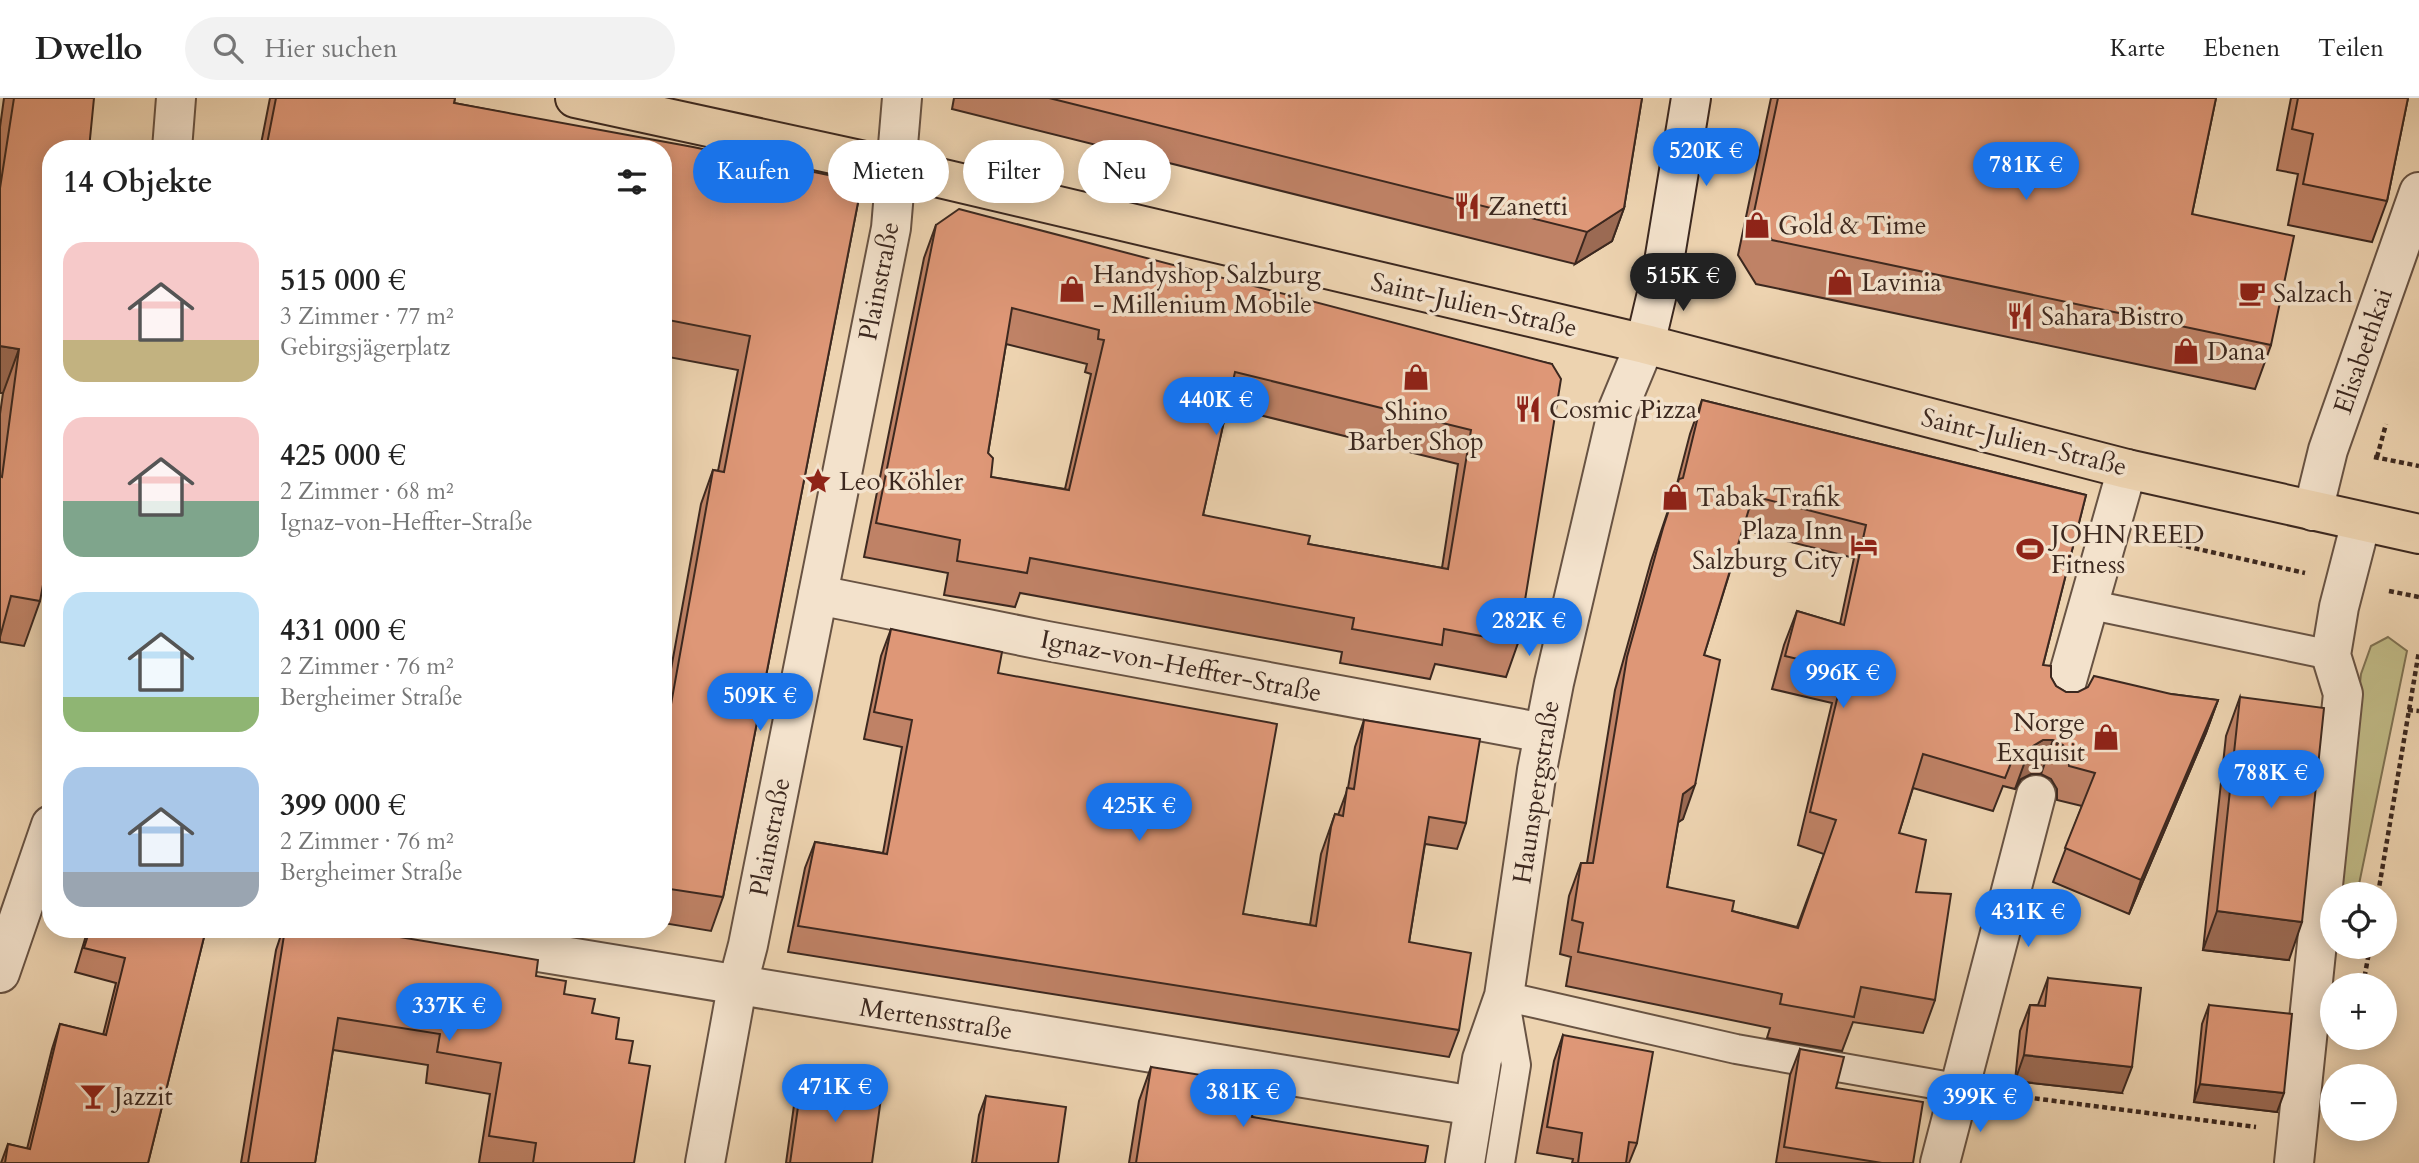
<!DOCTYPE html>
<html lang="de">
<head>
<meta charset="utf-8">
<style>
  :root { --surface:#fff; --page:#f2f2f2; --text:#222; --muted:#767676; --line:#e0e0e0; --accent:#1a73e8 }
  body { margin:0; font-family:Cardo,serif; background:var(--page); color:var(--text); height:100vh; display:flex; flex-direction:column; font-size:26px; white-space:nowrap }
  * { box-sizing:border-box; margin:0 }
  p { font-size:23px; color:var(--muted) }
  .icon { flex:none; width:38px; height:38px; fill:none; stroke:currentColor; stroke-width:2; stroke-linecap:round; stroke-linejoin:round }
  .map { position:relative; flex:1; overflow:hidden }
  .sheet { position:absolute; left:42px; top:42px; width:630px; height:798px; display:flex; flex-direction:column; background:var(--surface); border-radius:28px; box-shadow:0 4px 18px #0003 }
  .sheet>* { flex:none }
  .banner { position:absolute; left:693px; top:42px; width:665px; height:63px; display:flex; gap:14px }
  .fabs { position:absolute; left:2320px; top:784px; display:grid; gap:14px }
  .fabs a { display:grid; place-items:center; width:77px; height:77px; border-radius:50%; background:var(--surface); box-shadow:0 4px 18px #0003; font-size:35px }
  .price { position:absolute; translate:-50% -60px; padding:0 16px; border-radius:24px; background:var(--accent); color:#fff; font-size:23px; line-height:46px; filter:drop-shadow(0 2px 4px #0008) }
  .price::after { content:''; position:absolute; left:50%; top:42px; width:21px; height:16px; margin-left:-10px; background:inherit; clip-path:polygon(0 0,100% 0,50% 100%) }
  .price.on { background:#222; color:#fff }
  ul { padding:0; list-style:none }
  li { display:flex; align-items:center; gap:21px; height:175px; padding:0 21px }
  li span { display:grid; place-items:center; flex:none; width:196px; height:140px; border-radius:21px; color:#555 }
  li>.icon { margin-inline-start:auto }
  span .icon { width:84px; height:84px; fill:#fffc; stroke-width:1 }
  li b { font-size:30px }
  h2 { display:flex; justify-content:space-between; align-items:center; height:84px; padding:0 21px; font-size:30px }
  .tag { padding:0 24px; border-radius:32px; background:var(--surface); box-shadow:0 4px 18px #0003; font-size:24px; line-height:63px }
  .tag.on { background:var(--accent); color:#fff }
  header { display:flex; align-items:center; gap:42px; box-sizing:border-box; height:98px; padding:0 35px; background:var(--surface); border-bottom:2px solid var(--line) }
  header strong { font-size:33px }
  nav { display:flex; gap:38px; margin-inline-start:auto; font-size:24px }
  .search { width:490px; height:63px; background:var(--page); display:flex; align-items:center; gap:18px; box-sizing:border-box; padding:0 24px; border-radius:38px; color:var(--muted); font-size:26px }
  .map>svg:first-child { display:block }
  .green { fill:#c0ba86; stroke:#7e7152; stroke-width:2 }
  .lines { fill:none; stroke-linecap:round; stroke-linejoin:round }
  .service-casing { stroke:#685343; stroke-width:32 }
  .minor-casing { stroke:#685343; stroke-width:42 }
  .tertiary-casing { stroke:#685343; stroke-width:42 }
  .secondary-casing { stroke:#3c281f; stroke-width:42 }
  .primary-casing { stroke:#3c281f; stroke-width:42 }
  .path { stroke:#3c281f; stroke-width:4.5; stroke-dasharray:5 3.5; stroke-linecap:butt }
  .service { stroke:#f3e2cc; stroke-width:28 }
  .minor { stroke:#f3e2cc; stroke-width:38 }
  .tertiary { stroke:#f3e2cc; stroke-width:38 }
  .secondary { stroke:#f3e2cc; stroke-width:38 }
  .primary { stroke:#edd3b0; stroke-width:38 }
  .wall { fill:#bf8266; stroke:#3c281f; stroke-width:2; fill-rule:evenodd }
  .shaded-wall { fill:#9b6a53; stroke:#3c281f; stroke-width:2 }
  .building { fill:#de9777; stroke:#3c281f; stroke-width:2; fill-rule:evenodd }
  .labels { text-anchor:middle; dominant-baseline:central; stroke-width:7; stroke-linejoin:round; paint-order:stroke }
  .poi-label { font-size:26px; fill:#3c281f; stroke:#f3e2cc; text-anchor:start }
  .street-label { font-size:26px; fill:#3c281f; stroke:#f3e2cc }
</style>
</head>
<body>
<header>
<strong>Dwello</strong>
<div class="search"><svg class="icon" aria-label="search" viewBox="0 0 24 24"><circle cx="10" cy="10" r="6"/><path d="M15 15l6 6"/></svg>Hier suchen</div>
<nav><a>Karte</a><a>Ebenen</a><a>Teilen</a></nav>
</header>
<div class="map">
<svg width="2419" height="1065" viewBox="0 0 2419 1065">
  <rect width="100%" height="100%" fill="#edd3b0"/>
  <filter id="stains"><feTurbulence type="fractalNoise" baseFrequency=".00286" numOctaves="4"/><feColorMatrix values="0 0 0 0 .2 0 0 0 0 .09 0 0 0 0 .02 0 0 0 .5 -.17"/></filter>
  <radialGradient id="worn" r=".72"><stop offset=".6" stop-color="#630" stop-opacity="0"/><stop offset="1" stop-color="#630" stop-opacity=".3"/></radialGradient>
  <path class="green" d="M2388,539l19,14 -50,243h-20l24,-220 10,-28z"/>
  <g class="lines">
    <defs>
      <g id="service">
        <path d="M2087,506l244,51"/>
        <path d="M1500,1065l16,-98 -12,-69 232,53 226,40"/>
      </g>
      <g id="minor">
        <path d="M2313,413l15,-61 91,-258"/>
        <path d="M818,497l229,46 497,92"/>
        <path d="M2060,607l67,-236"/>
        <path d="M399,831l1075,177"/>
        <path d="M705,1065l32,-176 11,-42 143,-717 11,-130"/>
        <path d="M1940,1065l96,-368"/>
        <path d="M2294,1065l49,-469 -12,-39 8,-48 22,-85"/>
      </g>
      <g id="tertiary">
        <path d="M172,51l4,-51"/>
        <path d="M0,875l51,-148"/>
        <path d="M1465,1065l17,-104 22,-63 33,-226 17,-87 64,-274 27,-65"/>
      </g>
      <path id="secondary" d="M1645,246l18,-76 28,-170"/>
      <path id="primary" d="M575,0l322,70 748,176 482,125 292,65"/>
    </defs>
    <use href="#service" class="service-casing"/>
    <use href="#minor" class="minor-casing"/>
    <use href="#tertiary" class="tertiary-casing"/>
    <use href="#secondary" class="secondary-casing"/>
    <use href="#primary" class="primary-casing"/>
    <g class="path">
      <path d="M2374,359l45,9"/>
      <path d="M2377,359l9,-33"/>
      <path d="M2153,441l152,34"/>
      <path d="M2389,493l30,6"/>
      <path d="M2408,612l11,1"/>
      <path d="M2378,796l41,-243"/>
      <path d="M2363,887l7,-38"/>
      <path d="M2001,996l255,33"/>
    </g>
    <use href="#service" class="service"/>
    <use href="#minor" class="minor"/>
    <use href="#tertiary" class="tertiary"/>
    <use href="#secondary" class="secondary"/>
    <use href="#primary" class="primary"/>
  </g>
  <g class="wall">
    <path d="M4,0h90l-43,51 -11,452 -16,45 -24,-4v-228l3,-21h-3v-266z"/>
    <path d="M270,0h185l-1,5 408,79 -139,715 -12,34 -48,-8v-210l38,-209 12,-34 5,1 20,-101 -75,-14v-207h-403z"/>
    <path d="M954,0h688l-18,110 -12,33 -37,23 -623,-155z"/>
    <path d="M1771,0h445l-24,116 79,131 -16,44 -499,-105 -18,-29z"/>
    <path d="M2291,0h117l-21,103 -15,41 -84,-17 10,-51 -21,-4z"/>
    <path d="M936,127l616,139 -34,279 -12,34 -71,-13 -5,15 -90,-16 2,-11 -322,-59 -5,14 -71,-12 4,-22 -84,-16 60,-299zM1006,246l81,20 -2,8 6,2 -26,115 -74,-12 -3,-24zM1227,309l231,57 -16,104 -134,-24 -105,-29z"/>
    <path d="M1702,302l384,95 -43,170 13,21 10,6 105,2 47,6 -12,33 -77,181 -76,-32 29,-76 -25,-6v-11l-6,-10 -10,-5h-10l-10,5 -6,10 -12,-3 -10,25 -80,-23 -14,45 17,59 19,108 -12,33 -70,-11 -11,29 -75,-13 3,-10 -204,-42 5,-29 -11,-3 9,-58 12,-33h6l28,-173 36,-129 26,-77 13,-50zM1743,432l111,28 -14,66 -43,-13 -13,34 -12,44 60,14 -34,142 26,9 -27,73 -65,-16 -65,-24 11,-65 5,-3 21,-164z"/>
    <path d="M891,531l107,44 245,241 67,11 11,-71 14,-40 3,1 10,-27 7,-41 9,-27 102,103 -9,26 -32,-5 -16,98 50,88 -10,27 -661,-105 17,-84 10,-26 68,11 19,-106 -38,-8 17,-83z"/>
    <path d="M2240,599l49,263 -86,-10 23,-214z"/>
    <path d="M88,831h118l-58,234h-147l7,-19 19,5 25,-100 8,-25 43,11 13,-52 -41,-11z"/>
    <path d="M283,831h68l185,47 28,18 28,19 24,26 13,24 5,100h-155l11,-69 -64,-11 2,-18 -95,-15 -18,113h-74l35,-213z"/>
    <path d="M2048,880l74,115 -107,-12 5,-50 10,-26h8z"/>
    <path d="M2209,907l68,107 -83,-10 8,-78z"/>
    <path d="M1563,937l74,108 -8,20h-57l1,-4 -36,-6 17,-92z"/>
    <path d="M1800,951l36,39 77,75h-137l14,-88z"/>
    <path d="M1151,969l101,50 173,46h-296l10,-62z"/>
    <path d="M802,981l70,84h-86l9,-65z"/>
    <path d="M986,998l72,67h-86l7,-48z"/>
  </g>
  <g class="shaded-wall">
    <path d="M1624,110l-12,33 -37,23 12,-32z"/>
    <path d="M0,248l19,3 -16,44h-3z"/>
    <path d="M2218,602l-12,33 -77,181 12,-34z"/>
    <path d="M2043,642h10l-12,34h-10l-10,5 -6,10 12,-33 6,-10z"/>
    <path d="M1695,687l-12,34 -12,8 12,-33z"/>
    <path d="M2217,813l85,11 -13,38 -86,-10z"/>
    <path d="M2024,957l108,12 -10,26 -107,-12z"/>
    <path d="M2200,986l84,9 -7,19 -83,-10z"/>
  </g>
  <g class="building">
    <path d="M14,0h80l-5,51h-38v393l-11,59 -29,-5 -11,41v-161l2,1 17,-128 -19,-3v-158z"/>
    <path d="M276,0h179l-1,5 239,44 169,35 -139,715 -60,-9v-139l50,-279 11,2 26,-136 -87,-17v-170h-397z"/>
    <path d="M1049,0h593l-18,110 -37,24z"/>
    <path d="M1778,0h438l-24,116 102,22 -23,109 -499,-105 -18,-28z"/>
    <path d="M2298,0h110l-21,103 -84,-17 10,-50 -21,-5z"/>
    <path d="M959,111l593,155 9,15 -43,264 -74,-14 -2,16 -90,-16 2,-11 -324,-60 -3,15 -70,-12 3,-21 -84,-17 60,-298zM1012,210l87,22 -1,9 6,1 -35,150 -78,-13 2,-19 -5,-5zM1235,274l236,58 -23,139 -140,-25 2,-8 -107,-21z"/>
    <path d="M1702,302l384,95 -43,170 8,1v11l5,9 10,6h12l10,-5 6,-11 77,18 47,6 -77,180 -76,-32 30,-75 -26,-7v-11l-6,-10 -10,-5h-10l-10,6 -6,10 -12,-3 -10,25 -82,-24 -24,79 27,7 -10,52 35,2 -16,106 -74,-13 -7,30 -74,-13 2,-10 -204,-42 5,-29 -11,-3 9,-57h12l34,-206 36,-129 16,-49 4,-1zM1753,398l113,29 -22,100 -47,-14 -12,45 59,14 -34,142 26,8 -38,108 -66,-17 2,-10 -67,-14 16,-93 12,-9 25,-125 -16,-5z"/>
    <path d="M891,531l111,23 -4,21 279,51 -34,190 73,12 15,-99 4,-13 8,2 4,-28 7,1 10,-69 116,19 -14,84 -37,-6 -20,125 62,11 -12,77 -661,-104 17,-84 72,12 25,-134 -38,-8z"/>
    <path d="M2240,599l84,11 -22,214 -85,-11z"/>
    <path d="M90,831h116l-58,234h-143l3,-19 22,5 30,-125 46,11 19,-77 -41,-10z"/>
    <path d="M285,831h66l187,31 -2,16 30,5 -2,13 31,5 -3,14 27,5 -3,21 17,2 -4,22 21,3 -16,97h-101l3,-20 -47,-7 12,-73 -64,-11 3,-18 -102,-16 -23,145h-67z"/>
    <path d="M2048,880l93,10 -9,79 -108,-12 6,-50 15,1z"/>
    <path d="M2209,907l83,9 -8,79 -84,-9z"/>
    <path d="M1563,937l90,17 -16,91 -8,-1 -3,21h-48l4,-30 -35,-6z"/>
    <path d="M1800,951l44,8 -8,31 87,14 -10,61h-31l-98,-16z"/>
    <path d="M1151,969l106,17 -5,33 176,29 -3,17h-289z"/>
    <path d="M802,981l80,12 -10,72h-82z"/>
    <path d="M986,998l80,11 -8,56h-82z"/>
  </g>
  <defs>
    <symbol id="restaurant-bare" viewBox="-9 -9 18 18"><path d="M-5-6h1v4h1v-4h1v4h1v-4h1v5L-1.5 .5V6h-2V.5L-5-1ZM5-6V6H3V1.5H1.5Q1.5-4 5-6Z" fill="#8f2418" stroke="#f3e2cc" stroke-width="2.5" paint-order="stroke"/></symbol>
    <symbol id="shop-bare" viewBox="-9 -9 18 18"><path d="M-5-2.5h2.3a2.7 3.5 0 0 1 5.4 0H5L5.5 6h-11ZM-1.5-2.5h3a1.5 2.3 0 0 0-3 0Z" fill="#8f2418" stroke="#f3e2cc" stroke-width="2.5" paint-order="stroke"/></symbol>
    <symbol id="cafe-bare" viewBox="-9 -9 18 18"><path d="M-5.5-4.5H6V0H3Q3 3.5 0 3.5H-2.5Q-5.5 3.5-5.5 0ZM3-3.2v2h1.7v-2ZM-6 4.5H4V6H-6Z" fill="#8f2418" stroke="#f3e2cc" stroke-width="2.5" paint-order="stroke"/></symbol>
    <symbol id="sight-bare" viewBox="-9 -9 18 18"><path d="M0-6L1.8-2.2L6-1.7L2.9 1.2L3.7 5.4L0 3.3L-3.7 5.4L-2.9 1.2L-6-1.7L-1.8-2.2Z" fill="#8f2418" stroke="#f3e2cc" stroke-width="2.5" paint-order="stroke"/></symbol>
    <symbol id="hotel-bare" viewBox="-9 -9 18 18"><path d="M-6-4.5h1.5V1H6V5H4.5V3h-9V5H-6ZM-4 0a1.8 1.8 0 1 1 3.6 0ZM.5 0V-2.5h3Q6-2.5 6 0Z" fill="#8f2418" stroke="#f3e2cc" stroke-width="2.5" paint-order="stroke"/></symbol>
    <symbol id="stadium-bare" viewBox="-9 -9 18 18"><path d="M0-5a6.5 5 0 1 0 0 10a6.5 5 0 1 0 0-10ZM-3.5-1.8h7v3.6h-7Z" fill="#8f2418" stroke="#f3e2cc" stroke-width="2.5" paint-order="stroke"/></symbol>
    <symbol id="bar-bare" viewBox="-9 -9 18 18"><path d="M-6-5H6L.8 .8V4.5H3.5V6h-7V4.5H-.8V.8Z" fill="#8f2418" stroke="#f3e2cc" stroke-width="2.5" paint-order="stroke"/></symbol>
  </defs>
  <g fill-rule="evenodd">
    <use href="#restaurant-bare" x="1448" y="89" width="38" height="38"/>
    <use href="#shop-bare" x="1738" y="108" width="38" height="38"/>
    <use href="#shop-bare" x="1821" y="165" width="38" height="38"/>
    <use href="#shop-bare" x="1053" y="172" width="38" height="38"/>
    <use href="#cafe-bare" x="2233" y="176" width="38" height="38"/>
    <use href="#restaurant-bare" x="2001" y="199" width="38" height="38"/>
    <use href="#shop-bare" x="2167" y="234" width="38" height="38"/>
    <use href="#shop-bare" x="1397" y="260" width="38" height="38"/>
    <use href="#restaurant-bare" x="1509" y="292" width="38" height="38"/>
    <use href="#sight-bare" x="799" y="364" width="38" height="38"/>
    <use href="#shop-bare" x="1656" y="380" width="38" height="38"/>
    <use href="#hotel-bare" x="1845" y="428" width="38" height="38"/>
    <use href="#stadium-bare" x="2011" y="432" width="38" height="38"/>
    <use href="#shop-bare" x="2087" y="620" width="38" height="38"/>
    <use href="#bar-bare" x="74" y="979" width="38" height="38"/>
  </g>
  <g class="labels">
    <g class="poi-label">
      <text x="1488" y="108">Zanetti</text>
      <text x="1778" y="127">Gold &amp; Time</text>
      <text x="1093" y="176">Handyshop Salzburg<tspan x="1093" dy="30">- Millenium Mobile</tspan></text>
      <text x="1861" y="184">Lavinia</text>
      <text x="2273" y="195">Salzach</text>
      <text x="2041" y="218">Sahara Bistro</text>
      <text x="2207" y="253">Dana</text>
      <text x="1549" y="311">Cosmic Pizza</text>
      <text x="1416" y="313" text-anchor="middle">Shino<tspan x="1416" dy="30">Barber Shop</tspan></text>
      <text x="839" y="383">Leo Köhler</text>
      <text x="1696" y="399">Tabak Trafik</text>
      <text x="1843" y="432" text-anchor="end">Plaza Inn<tspan x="1843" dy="30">Salzburg City</tspan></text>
      <text x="2051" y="436">JOHN REED<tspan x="2051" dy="30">Fitness</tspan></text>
      <text x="2085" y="624" text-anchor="end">Norge<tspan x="2085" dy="30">Exquisit</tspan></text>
      <text x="114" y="998">Jazzit</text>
    </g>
    <g class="street-label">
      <text transform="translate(879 183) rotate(-79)">Plainstraße</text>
      <text transform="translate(1474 207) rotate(13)">Saint-Julien-Straße</text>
      <text transform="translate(2363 253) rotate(-71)">Elisabethkai</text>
      <text transform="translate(2024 344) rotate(14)">Saint-Julien-Straße</text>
      <text transform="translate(1181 568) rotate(11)">Ignaz-von-Heffter-Straße</text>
      <text transform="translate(1536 694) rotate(-81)">Haunspergstraße</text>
      <text transform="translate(770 739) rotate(-79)">Plainstraße</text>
      <text transform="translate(936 921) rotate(9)">Mertensstraße</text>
    </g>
  </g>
  <rect width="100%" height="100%" filter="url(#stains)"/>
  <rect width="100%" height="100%" fill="url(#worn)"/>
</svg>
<div class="fabs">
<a><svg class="icon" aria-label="locate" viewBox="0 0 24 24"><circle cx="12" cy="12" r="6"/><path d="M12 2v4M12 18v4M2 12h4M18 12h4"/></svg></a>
<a>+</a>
<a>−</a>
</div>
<b class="price" style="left:1706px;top:90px">520K €</b>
<b class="price" style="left:2026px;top:104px">781K €</b>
<b class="price on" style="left:1683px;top:215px">515K €</b>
<b class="price" style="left:1216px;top:339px">440K €</b>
<b class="price" style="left:1529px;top:560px">282K €</b>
<b class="price" style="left:1843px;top:612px">996K €</b>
<b class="price" style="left:760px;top:635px">509K €</b>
<b class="price" style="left:2271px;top:712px">788K €</b>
<b class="price" style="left:1139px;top:745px">425K €</b>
<b class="price" style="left:2028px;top:851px">431K €</b>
<b class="price" style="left:449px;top:945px">337K €</b>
<b class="price" style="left:835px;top:1026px">471K €</b>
<b class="price" style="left:1243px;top:1031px">381K €</b>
<b class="price" style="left:1980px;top:1036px">399K €</b>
<div class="banner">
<a class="tag on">Kaufen</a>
<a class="tag">Mieten</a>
<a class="tag">Filter</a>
<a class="tag">Neu</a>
</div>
<section class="sheet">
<h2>14 Objekte<svg class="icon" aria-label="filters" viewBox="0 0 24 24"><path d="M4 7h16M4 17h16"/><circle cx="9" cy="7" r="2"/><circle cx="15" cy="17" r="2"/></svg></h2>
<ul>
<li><span style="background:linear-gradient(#f6c9c9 70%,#c2b280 0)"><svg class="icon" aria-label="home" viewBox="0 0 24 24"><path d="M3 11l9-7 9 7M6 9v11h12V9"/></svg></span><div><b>515 000 €</b><p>3 Zimmer · 77 m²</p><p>Gebirgsjägerplatz</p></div></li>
<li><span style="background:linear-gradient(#f6c9c9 60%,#7fa58c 0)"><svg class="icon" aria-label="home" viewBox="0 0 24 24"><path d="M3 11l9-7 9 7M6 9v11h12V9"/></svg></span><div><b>425 000 €</b><p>2 Zimmer · 68 m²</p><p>Ignaz-von-Heffter-Straße</p></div></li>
<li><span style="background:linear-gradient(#bfe0f5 75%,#8fb573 0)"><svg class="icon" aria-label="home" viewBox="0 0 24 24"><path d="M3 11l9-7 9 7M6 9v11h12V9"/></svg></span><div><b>431 000 €</b><p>2 Zimmer · 76 m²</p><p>Bergheimer Straße</p></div></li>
<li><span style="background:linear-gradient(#a9c7e8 75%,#9aa5b1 0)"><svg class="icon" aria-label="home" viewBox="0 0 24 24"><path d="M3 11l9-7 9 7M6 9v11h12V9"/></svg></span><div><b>399 000 €</b><p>2 Zimmer · 76 m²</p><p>Bergheimer Straße</p></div></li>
</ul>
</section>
</div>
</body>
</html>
